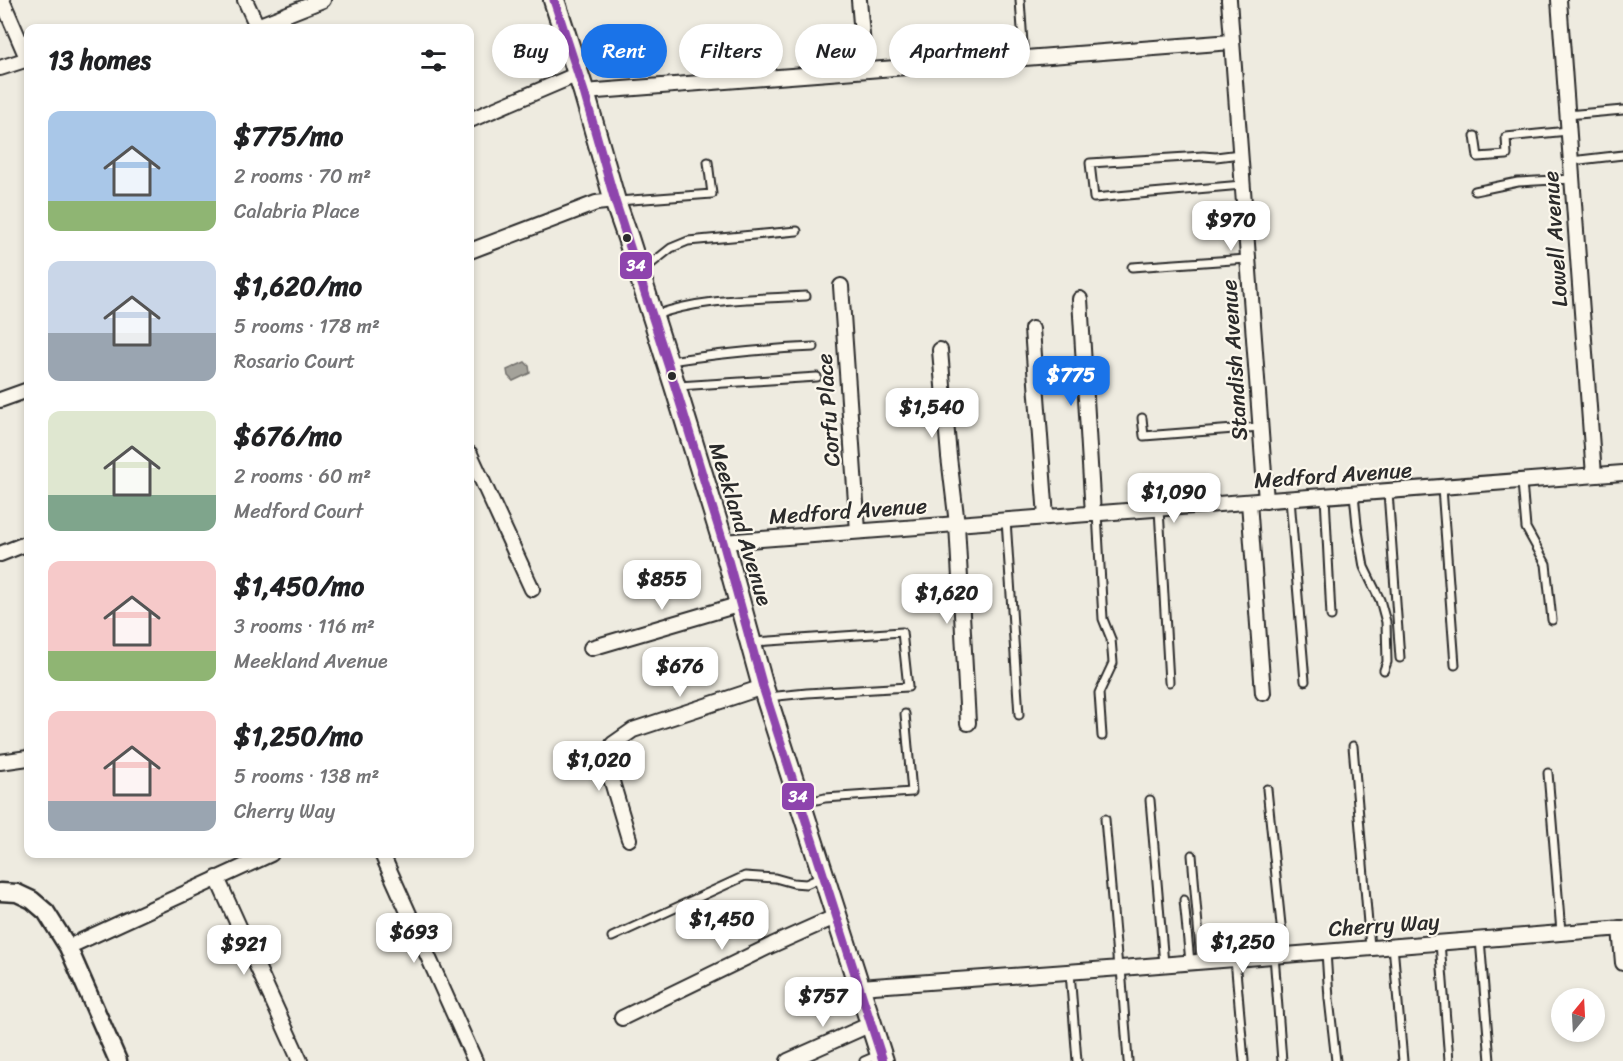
<!DOCTYPE html>
<html lang="en">
<head>
<meta charset="utf-8">
<style>
  :root { --surface:#fff; --page:#f2f2f2; --text:#202124; --muted:#757577; --accent:#1a73e8 }
  body { margin:0; font-family:Sriracha,sans-serif; background:var(--page); color:var(--text); height:100vh; display:flex; flex-direction:column; font-size:22px; white-space:nowrap }
  * { box-sizing:border-box; margin:0 }
  p { font-size:20px; color:var(--muted) }
  .icon { flex:none; width:33px; height:33px; fill:none; stroke:currentColor; stroke-width:2; stroke-linecap:round; stroke-linejoin:round }
  .map { position:relative; flex:1; overflow:hidden }
  .sheet { position:absolute; left:24px; top:24px; width:450px; height:834px; display:flex; flex-direction:column; background:var(--surface); border-radius:12px; box-shadow:0 3px 9px #0003 }
  .sheet>* { flex:none }
  .guide { position:absolute; left:492px; top:24px; width:570px; height:54px; display:flex; gap:12px }
  .needle { width:39px; rotate:18deg }
  .fabs { position:absolute; left:1551px; top:988px; display:grid; gap:12px }
  .fabs a { display:grid; place-items:center; width:54px; height:54px; border-radius:50%; background:var(--surface); box-shadow:0 3px 9px #0003; font-size:30px }
  .price { position:absolute; translate:-50% -51px; padding:0 14px; border-radius:12px; background:#fff; color:#222; font-size:20px; line-height:39px; filter:drop-shadow(0 2px 3px #0008) }
  .price::after { content:''; position:absolute; left:50%; top:36px; width:18px; height:14px; margin-left:-9px; background:inherit; clip-path:polygon(0 0,100% 0,50% 100%) }
  .price.current { background:var(--accent); color:#fff }
  ul { padding:0; list-style:none }
  li { display:flex; align-items:center; gap:18px; height:150px; padding:0 24px }
  li span { display:grid; place-items:center; flex:none; width:168px; height:120px; border-radius:12px; color:#555 }
  li>.icon { margin-inline-start:auto }
  span .icon { width:72px; height:72px; fill:#fffc; stroke-width:1 }
  li b { font-size:26px }
  h2 { display:flex; justify-content:space-between; align-items:center; height:72px; padding:0 24px; font-size:26px }
  .tag { padding:0 21px; border-radius:27px; background:var(--surface); box-shadow:0 3px 9px #0003; font-size:21px; line-height:54px }
  .tag.current { background:var(--accent); color:#fff }
  .map>svg:first-child { display:block }
  .water { fill:#a4a29a; stroke:#74726e; stroke-width:1.5 }
  .lines { fill:none; stroke-linecap:round; stroke-linejoin:round }
  .service-casing { stroke:#2b2b2b; stroke-width:11 }
  .minor-casing { stroke:#2b2b2b; stroke-width:18 }
  .tertiary-casing { stroke:#2b2b2b; stroke-width:21 }
  .secondary-casing { stroke:#2b2b2b; stroke-width:24 }
  .service { stroke:#fbf7ec; stroke-width:7 }
  .minor { stroke:#fbf7ec; stroke-width:14 }
  .tertiary { stroke:#fbf7ec; stroke-width:16 }
  .secondary { stroke:#fbf7ec; stroke-width:20 }
  .bus-1-casing { stroke:#fbf7ec; stroke-width:14 }
  .bus-1 { stroke:#8e44ad; stroke-width:9 }
  .bus-dot { fill:#2b2b2b; stroke:#fbf7ec; stroke-width:2 }
  .labels { text-anchor:middle; dominant-baseline:central; stroke-width:4.5; stroke-linejoin:round; paint-order:stroke }
  .street-label { font-size:22px; fill:#2b2b2b; stroke:#fbf7ec }
  .line-badge { stroke:#fbf7ec; stroke-width:2 }
  .badge-label { font-size:16px; text-anchor:middle; font-weight:bold; fill:#fff }
</style>
</head>
<body>
<div class="map">
<svg width="1623" height="1061" viewBox="0 0 1623 1061">
  <rect width="100%" height="100%" fill="#eeebe0"/>
  <filter id="ink" filterUnits="userSpaceOnUse"><feTurbulence type="fractalNoise" baseFrequency=".0167" numOctaves="2"/><feDisplacementMap in="SourceGraphic" scale="12" xChannelSelector="R" yChannelSelector="G"/><feConvolveMatrix kernelMatrix="1 2 1 2 8 2 1 2 1" color-interpolation-filters="sRGB"/></filter>
  <g filter="url(#ink)">
    <path class="water" d="M525,362l4,4 1,7 -17,8 -5,-5 -1,-6z"/>
    <g class="lines">
      <defs>
        <g id="service">
          <path d="M1020,0l4,58"/>
          <path d="M1567,115l56,-5"/>
          <path d="M1475,136l3,21 29,-2 -1,-18 62,-6"/>
          <path d="M1240,154l-24,3 -13,-1 -113,7 4,35 148,-13"/>
          <path d="M1571,161l52,-6"/>
          <path d="M1475,191l43,-9 54,-3"/>
          <path d="M618,201l94,-7 -4,-32"/>
          <path d="M1132,267l115,-8"/>
          <path d="M642,271l29,-23 17,-7 109,-10"/>
          <path d="M655,315c48,-17 101,-16 151,-19"/>
          <path d="M670,361c48,-7 96,-12 144,-14"/>
          <path d="M678,386l139,-9"/>
          <path d="M1142,418l2,18 116,-9"/>
          <path d="M1522,482l4,46 20,36 6,56"/>
          <path d="M1442,488l13,177"/>
          <path d="M1388,492l12,166"/>
          <path d="M1354,494l3,31 7,42 16,33 6,22 1,40 -3,8"/>
          <path d="M1325,496l6,120"/>
          <path d="M1290,499l15,182"/>
          <path d="M1159,509l10,173"/>
          <path d="M1097,513l6,106 8,20 2,24 -14,30 3,43"/>
          <path d="M1006,520l13,195"/>
          <path d="M754,642l148,-10 6,55 -101,6 -39,4"/>
          <path d="M1353,746l17,201"/>
          <path d="M1548,773l13,159"/>
          <path d="M1267,789l17,165"/>
          <path d="M1150,800l14,164"/>
          <path d="M804,803l21,-5 87,-6 -7,-78"/>
          <path d="M1105,819l13,149"/>
          <path d="M1192,855l9,106"/>
          <path d="M1184,900l6,62"/>
          <path d="M612,937l133,-61 30,2 18,5 13,1 16,-7"/>
          <path d="M1480,939l10,122"/>
          <path d="M1440,942l9,119"/>
          <path d="M1393,945l10,116"/>
          <path d="M1326,951l3,48 7,62"/>
          <path d="M1274,955l8,106"/>
          <path d="M1235,959l9,102"/>
          <path d="M1121,968l7,93"/>
          <path d="M1070,972l7,89"/>
          <path d="M864,1061l14,-6"/>
        </g>
        <g id="minor">
          <path d="M2,0l26,60"/>
          <path d="M245,0l13,28"/>
          <path d="M859,0l6,70"/>
          <path d="M1229,0l37,501"/>
          <path d="M1559,0l35,475"/>
          <path d="M257,26l66,-26"/>
          <path d="M0,68l28,-9"/>
          <path d="M584,92l648,-50"/>
          <path d="M470,120l108,-46"/>
          <path d="M470,251l126,-48 19,-2"/>
          <path d="M841,286l17,245"/>
          <path d="M1080,299l13,215"/>
          <path d="M1032,329l14,188"/>
          <path d="M940,350l9,107 8,67 11,199"/>
          <path d="M0,400l28,-10"/>
          <path d="M470,454l62,135"/>
          <path d="M1249,502l14,191"/>
          <path d="M723,542l900,-69"/>
          <path d="M0,554l28,-11"/>
          <path d="M591,648l150,-44"/>
          <path d="M0,762l28,-4"/>
          <path d="M629,839l-22,-74 6,-21 20,-14 130,-43"/>
          <path d="M382,854l93,207"/>
          <path d="M217,878l83,183"/>
          <path d="M1620,928l3,35"/>
          <path d="M68,947l203,-93"/>
          <path d="M860,987l261,-19 502,-40"/>
          <path d="M622,1018l150,-73 65,-29"/>
          <path d="M788,1061l83,-37"/>
        </g>
        <path id="tertiary" d="M0,892l17,1 15,7 14,12 22,35 50,114"/>
        <path id="secondary" d="M554,0l30,92 31,109 13,37 47,148 48,156 40,145 120,374"/>
      </defs>
      <use href="#service" class="service-casing"/>
      <use href="#minor" class="minor-casing"/>
      <use href="#tertiary" class="tertiary-casing"/>
      <use href="#secondary" class="secondary-casing"/>
      <use href="#service" class="service"/>
      <use href="#minor" class="minor"/>
      <use href="#tertiary" class="tertiary"/>
      <use href="#secondary" class="secondary"/>
      <defs>
        <path id="bus-1" d="M554,0l30,92 31,109 60,185 48,156 40,145 120,374"/>
      </defs>
      <use href="#bus-1" class="bus-1-casing"/>
      <use href="#bus-1" class="bus-1"/>
    </g>
  </g>
  <g class="bus-dot">
    <circle cx="627" cy="238" r="5"/>
    <circle cx="672" cy="376" r="5"/>
  </g>
  <g class="labels">
    <g class="street-label">
      <text transform="translate(1555 239) rotate(-94)">Lowell Avenue</text>
      <text transform="translate(1234 360) rotate(-94)">Standish Avenue</text>
      <text transform="translate(828 410) rotate(-94)">Corfu Place</text>
      <text transform="translate(1333 475) rotate(-4)">Medford Avenue</text>
      <text transform="translate(848 511) rotate(-4)">Medford Avenue</text>
      <text transform="translate(741 524) rotate(73)">Meekland Avenue</text>
      <text transform="translate(1384 925) rotate(-4)">Cherry Way</text>
    </g>
  </g>
  <g class="line-badge">
    <rect x="619" y="251" width="34" height="29" rx="6" fill="#8e44ad"/>
    <rect x="781" y="782" width="34" height="29" rx="6" fill="#8e44ad"/>
  </g>
  <g class="badge-label">
    <text x="636" y="271">34</text>
    <text x="798" y="802">34</text>
  </g>
</svg>
<div class="fabs">
<a><svg class="needle" viewBox="-14 -14 28 28"><path d="M0-13l5 13h-10z" fill="#e53935"/><path d="M0 13l5-13h-10z" fill="#757577"/></svg></a>
</div>
<b class="price" style="left:1231px;top:252px">$970</b>
<b class="price current" style="left:1071px;top:407px">$775</b>
<b class="price" style="left:932px;top:439px">$1,540</b>
<b class="price" style="left:1174px;top:524px">$1,090</b>
<b class="price" style="left:662px;top:611px">$855</b>
<b class="price" style="left:947px;top:625px">$1,620</b>
<b class="price" style="left:680px;top:698px">$676</b>
<b class="price" style="left:599px;top:792px">$1,020</b>
<b class="price" style="left:722px;top:951px">$1,450</b>
<b class="price" style="left:414px;top:964px">$693</b>
<b class="price" style="left:1243px;top:974px">$1,250</b>
<b class="price" style="left:244px;top:976px">$921</b>
<b class="price" style="left:823px;top:1028px">$757</b>
<div class="guide">
<a class="tag">Buy</a>
<a class="tag current">Rent</a>
<a class="tag">Filters</a>
<a class="tag">New</a>
<a class="tag">Apartment</a>
</div>
<section class="sheet">
<h2>13 homes<svg class="icon" aria-label="filters" viewBox="0 0 24 24"><path d="M4 7h16M4 17h16"/><circle cx="9" cy="7" r="2"/><circle cx="15" cy="17" r="2"/></svg></h2>
<ul>
<li><span style="background:linear-gradient(#a9c7e8 75%,#8fb573 0)"><svg class="icon" aria-label="home" viewBox="0 0 24 24"><path d="M3 11l9-7 9 7M6 9v11h12V9"/></svg></span><div><b>$775/mo</b><p>2 rooms · 70 m²</p><p>Calabria Place</p></div></li>
<li><span style="background:linear-gradient(#c9d6e8 60%,#9aa5b1 0)"><svg class="icon" aria-label="home" viewBox="0 0 24 24"><path d="M3 11l9-7 9 7M6 9v11h12V9"/></svg></span><div><b>$1,620/mo</b><p>5 rooms · 178 m²</p><p>Rosario Court</p></div></li>
<li><span style="background:linear-gradient(#dfe7d0 70%,#7fa58c 0)"><svg class="icon" aria-label="home" viewBox="0 0 24 24"><path d="M3 11l9-7 9 7M6 9v11h12V9"/></svg></span><div><b>$676/mo</b><p>2 rooms · 60 m²</p><p>Medford Court</p></div></li>
<li><span style="background:linear-gradient(#f6c9c9 75%,#8fb573 0)"><svg class="icon" aria-label="home" viewBox="0 0 24 24"><path d="M3 11l9-7 9 7M6 9v11h12V9"/></svg></span><div><b>$1,450/mo</b><p>3 rooms · 116 m²</p><p>Meekland Avenue</p></div></li>
<li><span style="background:linear-gradient(#f6c9c9 75%,#9aa5b1 0)"><svg class="icon" aria-label="home" viewBox="0 0 24 24"><path d="M3 11l9-7 9 7M6 9v11h12V9"/></svg></span><div><b>$1,250/mo</b><p>5 rooms · 138 m²</p><p>Cherry Way</p></div></li>
</ul>
</section>
</div>
</body>
</html>
